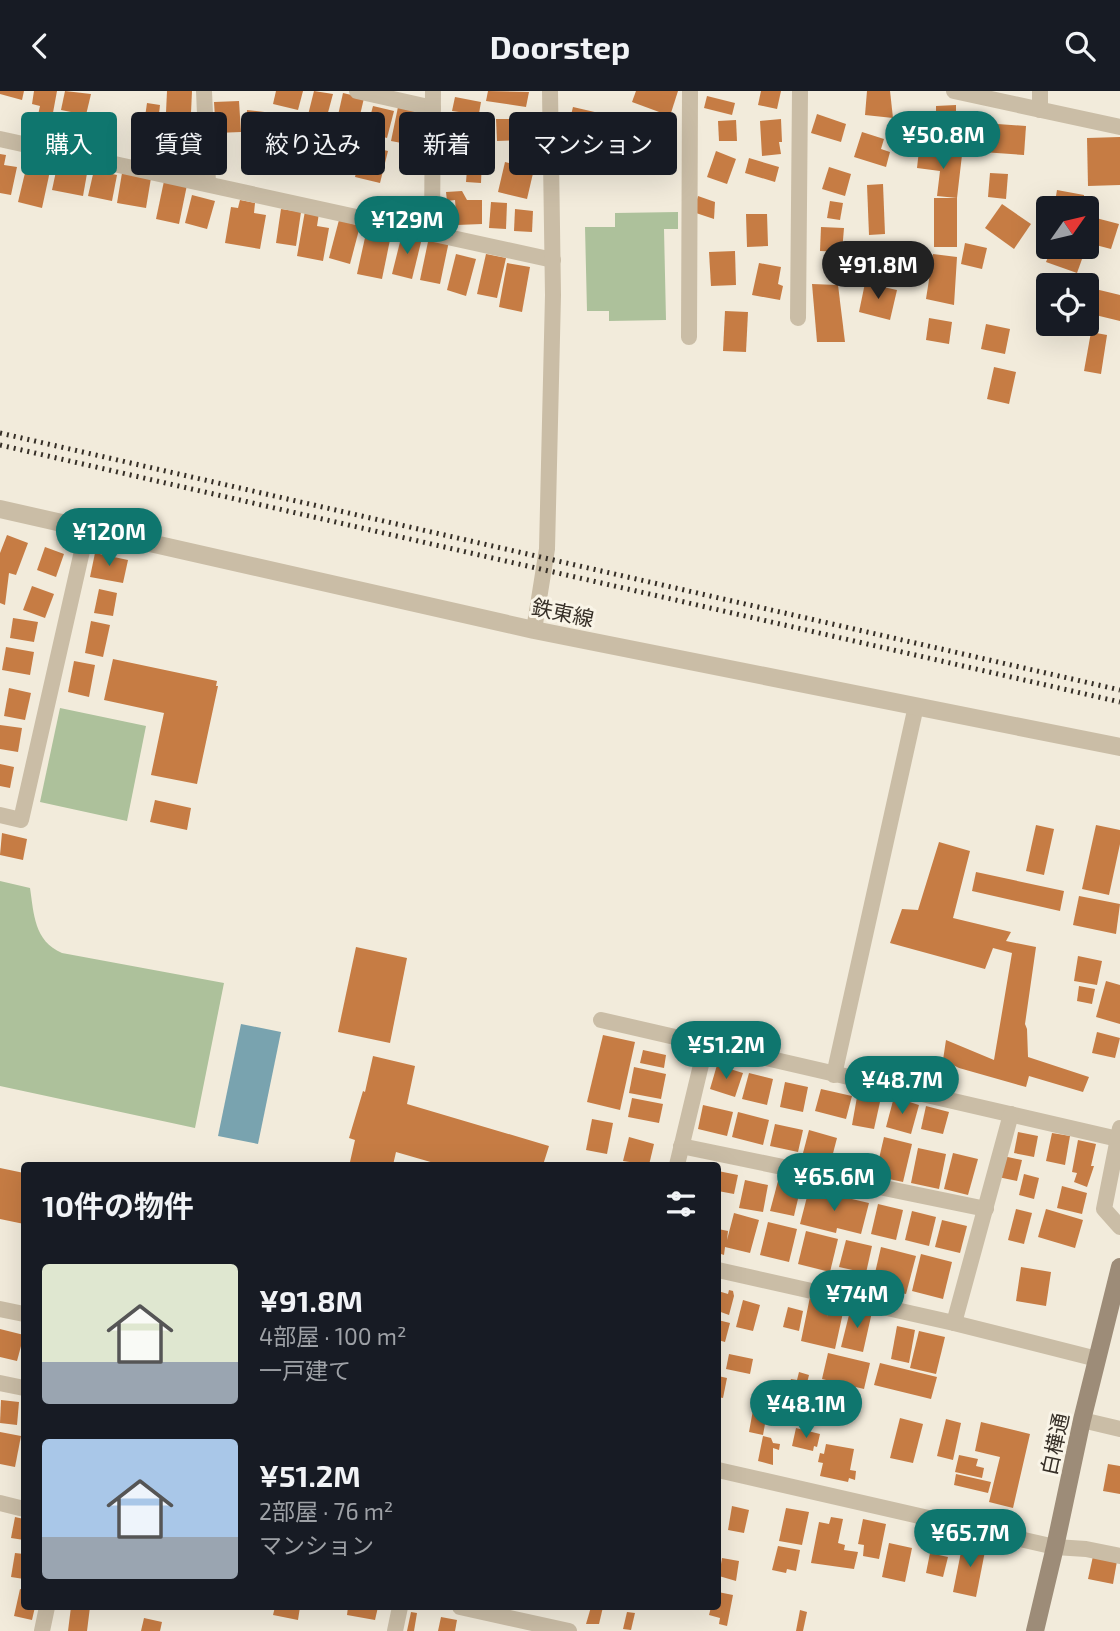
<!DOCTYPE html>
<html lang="ja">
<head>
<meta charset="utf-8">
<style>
  :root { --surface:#171b24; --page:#242831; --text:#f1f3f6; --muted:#9ea1a6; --accent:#0f766e }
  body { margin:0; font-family:"Exo 2","Noto Sans JP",sans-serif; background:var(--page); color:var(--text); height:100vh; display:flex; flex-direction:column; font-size:26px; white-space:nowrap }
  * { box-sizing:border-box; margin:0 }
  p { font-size:23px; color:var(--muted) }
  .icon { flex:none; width:38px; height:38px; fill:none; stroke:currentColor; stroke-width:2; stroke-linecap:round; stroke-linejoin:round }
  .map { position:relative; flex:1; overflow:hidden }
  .drawer { position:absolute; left:21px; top:1071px; width:700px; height:448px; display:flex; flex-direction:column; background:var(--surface); border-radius:7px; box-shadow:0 7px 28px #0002 }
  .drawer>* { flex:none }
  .hud { position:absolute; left:21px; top:21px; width:700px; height:63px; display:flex; gap:14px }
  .needle { width:46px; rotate:56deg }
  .controls { position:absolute; left:1036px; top:105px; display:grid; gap:14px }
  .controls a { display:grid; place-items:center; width:63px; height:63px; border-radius:7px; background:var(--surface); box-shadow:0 7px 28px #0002; font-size:35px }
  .price { position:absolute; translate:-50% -60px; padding:0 16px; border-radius:24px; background:var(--accent); color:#fff; font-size:23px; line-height:46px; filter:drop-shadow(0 2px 4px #0008) }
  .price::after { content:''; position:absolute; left:50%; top:42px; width:21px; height:16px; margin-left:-10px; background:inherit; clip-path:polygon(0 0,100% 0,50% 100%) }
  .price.current { background:#222; color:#fff }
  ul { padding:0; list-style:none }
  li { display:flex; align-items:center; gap:21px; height:175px; padding:0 21px }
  li span { display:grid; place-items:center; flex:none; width:196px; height:140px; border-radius:7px; color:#555 }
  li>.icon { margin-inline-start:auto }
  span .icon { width:84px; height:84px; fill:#fffc; stroke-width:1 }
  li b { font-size:30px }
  h2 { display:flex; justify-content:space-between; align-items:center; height:84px; padding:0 21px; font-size:30px }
  .pill { padding:0 24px; border-radius:7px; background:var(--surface); box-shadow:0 7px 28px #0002; font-size:24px; line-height:63px }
  .pill.current { background:var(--accent); color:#fff }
  header { display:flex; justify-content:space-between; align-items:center; height:91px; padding:0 21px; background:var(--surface); font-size:32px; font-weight:700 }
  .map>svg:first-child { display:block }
  .green { fill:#adc19b }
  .water { fill:#79a3af }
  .building { fill:#c67c44 }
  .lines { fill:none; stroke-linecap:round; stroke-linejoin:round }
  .minor { stroke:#cabda6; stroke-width:16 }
  .tertiary { stroke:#cabda6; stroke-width:18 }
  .secondary { stroke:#9d8c78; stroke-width:18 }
  .rail { stroke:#362f27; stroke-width:5; stroke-dasharray:2 5; stroke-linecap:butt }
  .labels { text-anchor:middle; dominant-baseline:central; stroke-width:6; stroke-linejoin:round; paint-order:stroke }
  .street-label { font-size:21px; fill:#362f27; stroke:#f9f4e7 }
</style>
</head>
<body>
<header><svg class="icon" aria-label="back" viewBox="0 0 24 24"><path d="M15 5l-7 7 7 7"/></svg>Doorstep<svg class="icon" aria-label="search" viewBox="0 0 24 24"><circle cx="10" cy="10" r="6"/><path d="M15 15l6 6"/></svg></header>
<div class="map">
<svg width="1120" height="1540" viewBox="0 0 1120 1540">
  <rect width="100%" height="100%" fill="#f2ebdb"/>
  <g class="green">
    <path d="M678,121v17h-14l2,91 -57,1v-10h-22l-2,-84h30v-14z"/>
    <path d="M60,617l86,18 -19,95 -87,-19z"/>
    <path d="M0,790l30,7c4,26 4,53 32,65l162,30 -29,145 -195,-42z"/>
  </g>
  <path class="water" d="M241,933l40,8 -23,112 -40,-8z"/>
  <g class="building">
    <path d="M0,0h24l-2,9 -22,-6z"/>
    <path d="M34,0h23l-5,27 -14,-3 2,-9 -8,-2z"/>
    <path d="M65,0l26,3 -5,21 -25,-5z"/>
    <path d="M167,0h25l-2,44 -25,-1z"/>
    <path d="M276,0h27l-5,19 -25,-6z"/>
    <path d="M314,0l19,3 -7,26 -18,-5z"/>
    <path d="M488,0l41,1 -3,15 -40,-6z"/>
    <path d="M636,0h42l-8,25 -38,-14z"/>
    <path d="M761,0h20l-4,18 -19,-4z"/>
    <path d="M867,0h23l3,27 -28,-3z"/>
    <path d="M343,2l21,5 -7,30 -21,-4z"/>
    <path d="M707,5l28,7 -3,12 -28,-7z"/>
    <path d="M455,6l26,5 -4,23 -19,-3 1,-10 -7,-1z"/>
    <path d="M239,10l2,31 -25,1 -2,-31z"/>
    <path d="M147,12l13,2 -4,35 -14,-2z"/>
    <path d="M956,14v41h-20v-40z"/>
    <path d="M373,15l21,5 -7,27 -21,-6z"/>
    <path d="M398,16l21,4 -7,34 -21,-4z"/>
    <path d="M573,16l91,21 -7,29 -91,-22z"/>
    <path d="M247,19l26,3 -5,58 -26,-2z"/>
    <path d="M817,23l29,10 -5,18 -30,-9z"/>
    <path d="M496,28h29v21l-28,1z"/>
    <path d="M781,28l1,23h-3l2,12 -19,2 -2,-35z"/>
    <path d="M736,29l1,21h-18l-1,-20z"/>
    <path d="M456,31l25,6 -4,20 -25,-6z"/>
    <path d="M970,31l56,4 -2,29 -56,-4z"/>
    <path d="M862,41l22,7 -3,10 9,3 -4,15 -32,-10z"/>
    <path d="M278,42l22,6 -6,23 -22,-6z"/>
    <path d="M1120,46v48l-32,1 -1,-48z"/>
    <path d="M306,47h12l2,6 9,2 -4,20 -8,-5 -3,10 -15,-4z"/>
    <path d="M363,54l25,6 -8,32 -25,-6z"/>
    <path d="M919,59l43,5 -5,43 -20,-2 3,-25 -23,-3z"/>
    <path d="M716,60l20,8 -9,25 -20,-7z"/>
    <path d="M30,61l23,5 -11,51 -24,-6z"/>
    <path d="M0,63l6,1 -2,10 13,2 -6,28 -11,-2z"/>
    <path d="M457,66l25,1 -1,25 -15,-1 1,-13h-10z"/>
    <path d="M749,67l30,9 -4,15 -30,-9z"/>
    <path d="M58,71l30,6 -5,28 -31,-6z"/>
    <path d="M505,71l29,7 -7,30 -29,-7z"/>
    <path d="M829,76l22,7 -6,22 -23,-7z"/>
    <path d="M94,79l23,5 -5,26 -24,-5z"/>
    <path d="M122,82l29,5 -5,30 -29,-5z"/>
    <path d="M990,82l18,1 -2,25 -18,-2z"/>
    <path d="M164,90l23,4 -8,39 -23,-5z"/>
    <path d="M883,93l2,50 -16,1 -2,-50z"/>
    <path d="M1057,99l27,5 -1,13h-29z"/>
    <path d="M462,100l5,9h15v24l-25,1 -2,-25 -8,1 -1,-9z"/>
    <path d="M192,104l23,6 -8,28 -22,-6z"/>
    <path d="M698,105l17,6 -1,17 -21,-7z"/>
    <rect x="934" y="107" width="23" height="49"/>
    <path d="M240,109l15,3 -1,10 12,2 -6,34 -35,-6 6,-36 7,1z"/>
    <path d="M830,110l13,2 -3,17 -13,-2z"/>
    <path d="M491,111l16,1 -1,26 -17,-1z"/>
    <path d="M1002,113l29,20 -17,25 -29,-21z"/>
    <path d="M281,118l20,3 -5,34 -20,-3z"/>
    <path d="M515,118l18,2 -1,21 -18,-1z"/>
    <path d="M305,120l14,2 -2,13 12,2 -6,33 -26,-5z"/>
    <path d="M746,123h21l1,32 -21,1z"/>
    <path d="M1096,127l23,6 -8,25 -23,-6z"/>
    <path d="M339,129l21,6 -10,38 -21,-6z"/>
    <path d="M368,133l24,6 -10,49 -25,-5z"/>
    <path d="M821,136l23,1 -2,24 -22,-1z"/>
    <path d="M402,143l20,4 -10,41 -20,-5z"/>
    <path d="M429,146l20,4 -9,43 -20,-4z"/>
    <path d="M965,152l22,5 -5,21 -21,-5z"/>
    <path d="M866,154l22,5 -4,19 -22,-5z"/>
    <path d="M1052,156l34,1 -9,25 -31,-11z"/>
    <path d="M735,160l1,34 -25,1 -2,-34z"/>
    <path d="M456,163l20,5 -10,37 -19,-6z"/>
    <path d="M486,163l20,4 -9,40 -20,-4z"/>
    <path d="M933,163l24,3 -3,48 -28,-6z"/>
    <path d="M507,172l23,4 -8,45 -23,-5z"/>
    <path d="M759,172l22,4 -3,17 5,2 -3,14 -28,-5z"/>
    <path d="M865,192l32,7 -7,30 -31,-8z"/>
    <path d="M812,193l26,1 7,57h-28z"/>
    <path d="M1087,196l33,8v26l-33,-8z"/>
    <path d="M725,220l23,1 -2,40 -23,-1z"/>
    <path d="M929,227l23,4 -3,22 -23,-4z"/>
    <path d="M986,233l24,5 -5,25 -24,-5z"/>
    <path d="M1091,241l16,3 -6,39 -17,-3z"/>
    <path d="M994,276l22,5 -7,32 -22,-5z"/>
    <path d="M7,444l21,8 -12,32 -7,-2 -4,32 -5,-2v-50z"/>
    <path d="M45,456l19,7 -8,23 -19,-7z"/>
    <path d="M95,462l33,7 -5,23 -33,-6z"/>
    <path d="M32,495l22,8 -9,24 -22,-8z"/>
    <path d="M99,498l18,4 -4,23 -19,-3z"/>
    <path d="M13,527l25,4 -4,20 -24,-4z"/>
    <path d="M91,530l19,4 -7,32 -18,-4z"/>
    <path d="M6,556l28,5 -4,23 -28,-5z"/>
    <path d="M113,568l104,22 -1,5h2l-21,98 -46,-9 13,-62 -60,-13z"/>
    <path d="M74,570l21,4 -6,32 -21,-5z"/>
    <path d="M9,597l22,5 -6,27 -21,-4z"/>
    <path d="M0,634l22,3 -4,24 -18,-3z"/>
    <path d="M0,673l14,3 -4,21 -10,-2z"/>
    <path d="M155,709l36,8 -4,22 -37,-8z"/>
    <path d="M1036,734l18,4 -10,46 -18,-4z"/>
    <path d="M1096,734l24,5v14l-11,51 -27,-6z"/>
    <path d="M2,742l25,6 -4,21 -23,-5z"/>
    <path d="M939,751l31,9 -17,67 58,14 -5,9 30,6 -11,77 2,5 1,28 61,20 -6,15 -54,-16 -3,11 -67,-19 -16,-8 3,-20 48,20 18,-107 -19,-5 -8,21 -95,-26 12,-34 16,1z"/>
    <path d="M976,781l88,19 -4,20 -88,-20z"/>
    <path d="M1079,805l41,8 -4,30 -43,-9z"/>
    <path d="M356,856l51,11 -17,85 -52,-11z"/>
    <path d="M1078,865l24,5 -5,24 -23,-4z"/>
    <path d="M1106,890l14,4v39l-24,-7z"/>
    <path d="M1079,895l16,3 -3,15 -15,-3z"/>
    <path d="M1097,941l23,6 -5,20 -23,-5z"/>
    <path d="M603,944l32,7 -15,68 -33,-8z"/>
    <path d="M643,959l23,5 -2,13 -24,-5z"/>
    <path d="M373,965l42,10 -8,38 142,42 -6,19h-102l-45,-13 -3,13h-28l-15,-3 5,-22 -6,-2 14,-47 2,1z"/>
    <path d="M717,974l26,8 -8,24 -25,-8z"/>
    <path d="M634,976l32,7 -5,25 -32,-6z"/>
    <path d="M749,982l24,6 -6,26 -25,-6z"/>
    <path d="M785,991l23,5 -5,25 -23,-5z"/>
    <path d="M821,998l31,7 -6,23 -31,-8z"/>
    <path d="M857,1006l23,5 -6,27 -22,-4z"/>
    <path d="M894,1006l25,8 -8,29 -25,-7z"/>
    <path d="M632,1007l31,6 -4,19 -31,-6z"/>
    <path d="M703,1014l30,7 -6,24 -29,-7z"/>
    <path d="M926,1015l23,6 -6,22 -22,-5z"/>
    <path d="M738,1021l31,8 -6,25 -31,-8z"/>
    <path d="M592,1028l21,4 -6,31 -21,-4z"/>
    <path d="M775,1033l28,6 -5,22 -28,-6z"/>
    <path d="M809,1039l28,8 -6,23 -28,-8z"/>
    <path d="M1018,1041l20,4 -4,21 -20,-4z"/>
    <path d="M1052,1042l18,3 -5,29 -19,-4z"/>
    <path d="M629,1046l25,7 -5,21 -26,-4z"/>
    <path d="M884,1046l28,7 -9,38 -28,-6z"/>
    <path d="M1078,1049l18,4 -5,22h3l-7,21 -13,-5 3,-9 -5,-1z"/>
    <path d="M918,1057l28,6 -7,35 -28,-6z"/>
    <path d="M953,1062l25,6 -10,36 -24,-6z"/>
    <path d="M1003,1065l19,4 -5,21 -19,-4z"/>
    <path d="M0,1077l24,5v51l-24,-5z"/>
    <path d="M718,1080l20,4 -4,19 -16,-3z"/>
    <path d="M1024,1083l15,4 -5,21 -15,-4z"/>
    <path d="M745,1089l23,5 -5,27 -24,-4z"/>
    <path d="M778,1090l23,5 -7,30 -24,-5z"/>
    <path d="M1062,1095l25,7 -5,21 -25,-6z"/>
    <path d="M809,1098l60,14 -8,31 -24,-6 -1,5 -36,-9z"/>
    <path d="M878,1113l25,6 -7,30 -25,-6z"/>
    <path d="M1016,1118l16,4 -8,31 -16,-4z"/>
    <path d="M1046,1118l37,11 -8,28 -37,-11z"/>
    <path d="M912,1120l24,6 -7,29 -24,-6z"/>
    <path d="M734,1122l25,7 -9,33 -25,-6 -1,8 -6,-2v-24l10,2 -1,9z"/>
    <path d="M942,1129l25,6 -7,27 -25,-6z"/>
    <path d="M768,1131l29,7 -8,33 -29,-7z"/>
    <path d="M806,1140l32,8 -8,33 -32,-8z"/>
    <path d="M846,1149l26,6 -6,27 -27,-6z"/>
    <path d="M881,1156l35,9 -10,38 -34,-8z"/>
    <path d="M921,1163l31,8 -9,37 -31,-8z"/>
    <path d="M1021,1176l30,5 -5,34 -30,-5z"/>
    <path d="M729,1199l4,1 1,5 -5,19 -11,-4v-20l10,3z"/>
    <path d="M811,1201l19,4 -3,21 3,-12 14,3 -9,41 -34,-8z"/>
    <path d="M743,1209l17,5 -7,26 -17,-4z"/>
    <path d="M788,1216l15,4 -4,20 -16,-4z"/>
    <path d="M851,1216l21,5 -9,40 -22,-5z"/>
    <path d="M718,1229l12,3 -5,19 -7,-2z"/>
    <path d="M897,1235l18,4 -6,33 -18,-4z"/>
    <path d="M0,1238l24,6 -7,26 -17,-4z"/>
    <path d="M919,1240l26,6 -9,37 -26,-6z"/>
    <path d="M828,1262l42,10 -6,26 -42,-10z"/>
    <path d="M729,1263l24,5 -3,15 -24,-5z"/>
    <path d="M880,1272l57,14 -6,22 -57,-14z"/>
    <path d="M799,1281l10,3 -8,32 5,1 -3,10 -36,-9 2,-10 16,4 6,-24 6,1z"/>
    <path d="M718,1285l9,2 -4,20 -5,-1z"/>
    <path d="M1,1309l18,2 -2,23 -17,-2z"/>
    <path d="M753,1319l22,5 -3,11 -7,-2 -2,11 -14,-3z"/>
    <path d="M900,1327l23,6 -10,39 -23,-5z"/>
    <path d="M946,1328l15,4 -8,37 -16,-4z"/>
    <path d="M981,1331l49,12 -17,74 -24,-6 11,-45 -25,-6z"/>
    <path d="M796,1337l24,6 -3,13 -3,-1 -1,5 -21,-5z"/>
    <path d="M0,1341l21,4 -6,31 -15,-3z"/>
    <path d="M763,1345l8,2 2,5 7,1 -1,6 -6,-2v17l-15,-4z"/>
    <path d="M826,1353l28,5 -4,21 6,1 -1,9 -6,-2 -1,4 -28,-6 3,-13 -5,-1 2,-9 4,1z"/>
    <path d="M959,1364l19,4 -2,7 8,2 -2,10 -27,-6z"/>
    <path d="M1108,1373l12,2v28l-17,-3z"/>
    <path d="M956,1383l35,8 -3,11 -34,-8z"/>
    <path d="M732,1415l17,4 -5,23 -16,-3z"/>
    <path d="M786,1417l23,4 -7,33 -23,-4z"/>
    <path d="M15,1426l9,2v21l-13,-2z"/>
    <path d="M831,1426l12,2 -5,24 7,2 -1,5 14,2 -4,17 -43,-6 8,-41 10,2z"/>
    <path d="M863,1428l23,5 -7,35 -16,-3 1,-11 -6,-1z"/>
    <path d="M963,1451l23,4 -10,51 -23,-5z"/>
    <path d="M889,1452l23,5 -7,34 -23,-5z"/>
    <path d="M778,1455l22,4 -4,21 -9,-2 -1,4 -14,-3z"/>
    <path d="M15,1462l9,1v25l-13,-2z"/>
    <path d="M930,1462l18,4 -5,20 -17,-4z"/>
    <path d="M1093,1465l24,5 -4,23 -25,-5z"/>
    <path d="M722,1467l17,3 -3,20 -17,-5z"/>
    <path d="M20,1498l4,1v17h11l-3,13 -18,-4z"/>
    <path d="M718,1501l15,3 -6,31 -8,-2 1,-6 -11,-3 2,-8h7z"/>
    <path d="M71,1516h19l-3,24h-19z"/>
    <path d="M275,1516h25l-2,13 -25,-5z"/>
    <path d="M348,1516h30l-3,13 -28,-5z"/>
    <path d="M591,1516h12l-4,17h-13z"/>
    <path d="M800,1519l7,2 -4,19h-7z"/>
    <path d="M411,1521l6,1 -3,18h-7z"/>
    <path d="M627,1521l8,1 -4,17 -8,-1z"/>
    <path d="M441,1526l16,3 -2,11h-17z"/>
    <path d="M144,1527l18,4 -2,9h-19z"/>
  </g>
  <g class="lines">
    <g class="minor">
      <path d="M204,0l4,92"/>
      <path d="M357,0l76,17"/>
      <path d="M954,0l166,36"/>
      <path d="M1040,0v19"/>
      <path d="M0,48l553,121"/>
      <path d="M432,142l1,-142"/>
      <path d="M798,227l2,-227"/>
      <path d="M689,246l1,-246"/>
      <path d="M534,539l13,-81 6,-254 -3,-204"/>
      <path d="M0,724l21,5 66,-291"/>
      <path d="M601,929l517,119"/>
      <path d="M834,984l82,-369"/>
      <path d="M1120,1037l-16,81 16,18"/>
      <path d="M681,1055l305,63"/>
      <path d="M677,1074l29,-121"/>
      <path d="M718,1179l236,53 143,36"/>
      <path d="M0,1218l24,5"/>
      <path d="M954,1232l57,-209"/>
      <path d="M0,1292l24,5"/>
      <path d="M1082,1329l38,9"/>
      <path d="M718,1379l337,77 31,2 34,7"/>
      <path d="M0,1412l24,6"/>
      <path d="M460,1516l109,24"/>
      <path d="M42,1540l5,-24"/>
      <path d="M395,1540l5,-24"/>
    </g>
    <path class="tertiary" d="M0,418l534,121 586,117"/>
    <path class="secondary" d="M1035,1540l20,-84 27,-127 38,-153"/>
    <g class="rail">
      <path d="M0,342l1120,257"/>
      <path d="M0,354l1120,257"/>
    </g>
  </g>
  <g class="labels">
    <g class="street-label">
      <text transform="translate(563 521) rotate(12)">鉄東線</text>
      <text transform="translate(1054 1353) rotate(-78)">白樺通</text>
    </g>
  </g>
</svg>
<div class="controls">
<a><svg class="needle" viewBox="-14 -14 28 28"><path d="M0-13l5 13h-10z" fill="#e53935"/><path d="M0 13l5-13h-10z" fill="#9ea1a6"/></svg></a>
<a><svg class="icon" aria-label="locate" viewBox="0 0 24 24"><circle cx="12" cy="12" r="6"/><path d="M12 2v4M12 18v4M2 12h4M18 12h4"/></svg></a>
</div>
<b class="price" style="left:943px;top:80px">¥50.8M</b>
<b class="price" style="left:407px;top:165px">¥129M</b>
<b class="price current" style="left:878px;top:210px">¥91.8M</b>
<b class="price" style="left:109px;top:477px">¥120M</b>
<b class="price" style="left:726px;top:990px">¥51.2M</b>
<b class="price" style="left:902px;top:1025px">¥48.7M</b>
<b class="price" style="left:834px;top:1122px">¥65.6M</b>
<b class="price" style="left:857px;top:1239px">¥74M</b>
<b class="price" style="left:806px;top:1349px">¥48.1M</b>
<b class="price" style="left:970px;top:1478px">¥65.7M</b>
<div class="hud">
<a class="pill current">購入</a>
<a class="pill">賃貸</a>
<a class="pill">絞り込み</a>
<a class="pill">新着</a>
<a class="pill">マンション</a>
</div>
<section class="drawer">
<h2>10件の物件<svg class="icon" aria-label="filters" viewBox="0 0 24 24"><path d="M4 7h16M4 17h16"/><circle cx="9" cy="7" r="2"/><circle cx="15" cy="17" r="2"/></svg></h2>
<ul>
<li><span style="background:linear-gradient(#dfe7d0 70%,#9aa5b1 0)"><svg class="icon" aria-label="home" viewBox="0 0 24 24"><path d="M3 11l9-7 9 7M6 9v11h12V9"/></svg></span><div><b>¥91.8M</b><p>4部屋 · 100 m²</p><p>一戸建て</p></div></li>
<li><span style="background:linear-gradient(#a9c7e8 70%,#9aa5b1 0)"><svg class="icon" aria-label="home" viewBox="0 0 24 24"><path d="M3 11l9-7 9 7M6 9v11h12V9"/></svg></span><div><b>¥51.2M</b><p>2部屋 · 76 m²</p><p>マンション</p></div></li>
</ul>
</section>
</div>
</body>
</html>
